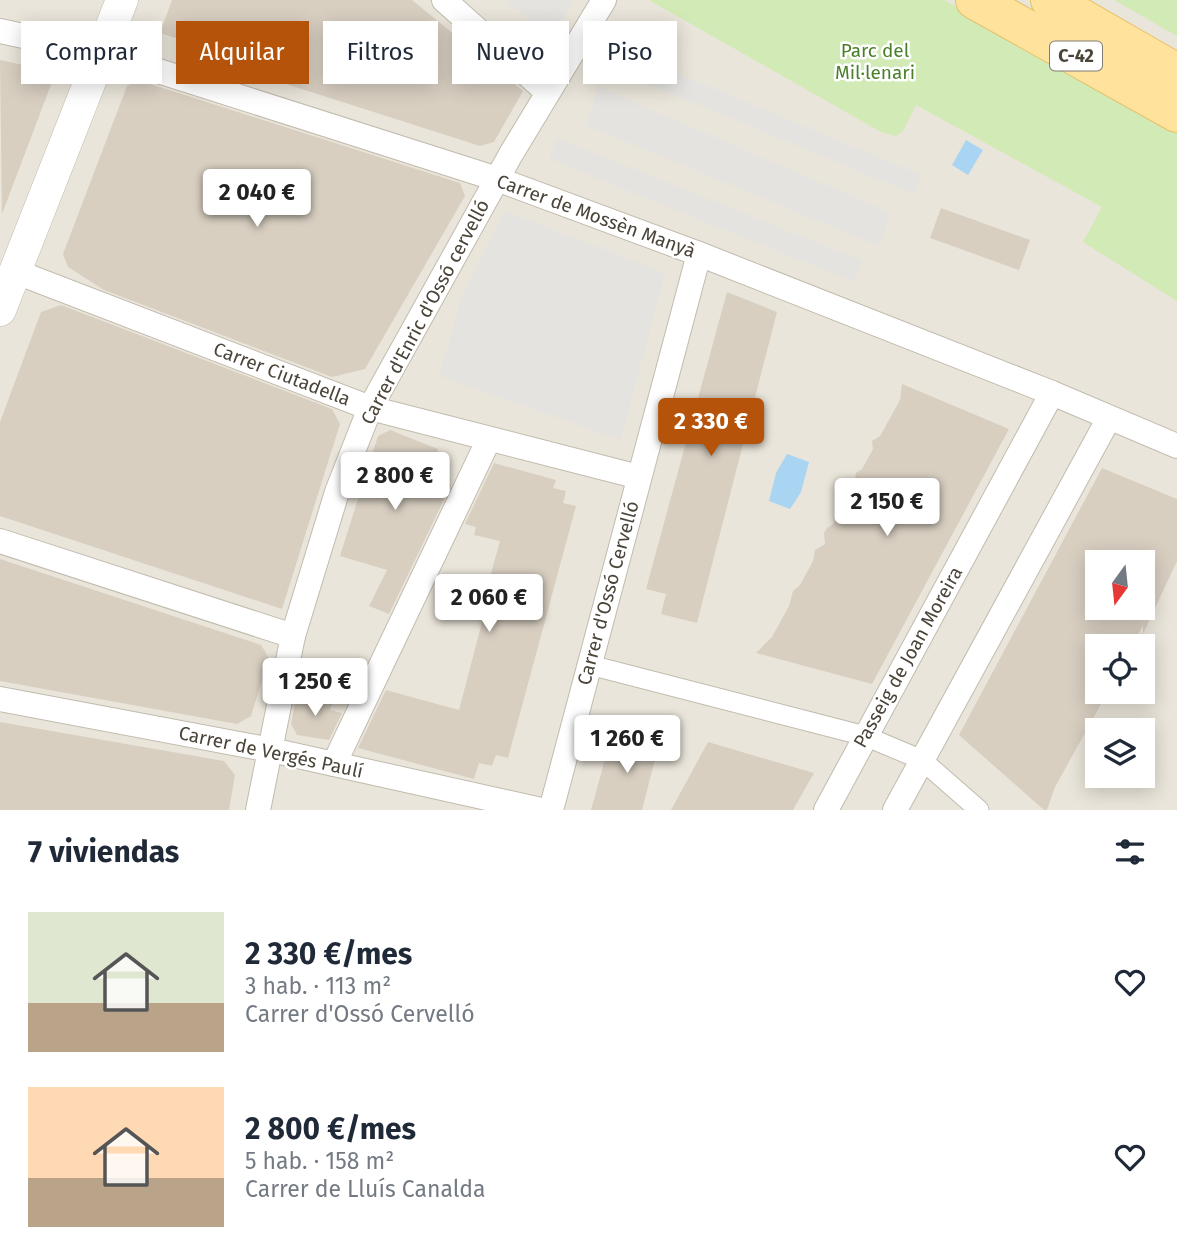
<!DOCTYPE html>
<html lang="es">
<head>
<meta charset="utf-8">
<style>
  :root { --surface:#fff; --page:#f2f2f3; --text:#1f2937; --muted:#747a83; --accent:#b45309 }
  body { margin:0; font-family:"Fira Sans",sans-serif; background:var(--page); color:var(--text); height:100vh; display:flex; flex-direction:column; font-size:26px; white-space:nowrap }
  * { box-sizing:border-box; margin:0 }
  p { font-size:23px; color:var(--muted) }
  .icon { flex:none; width:38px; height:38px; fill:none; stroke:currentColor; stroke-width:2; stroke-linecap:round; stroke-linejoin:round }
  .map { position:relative; height:810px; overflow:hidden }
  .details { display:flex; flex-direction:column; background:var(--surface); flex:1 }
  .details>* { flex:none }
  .guide { position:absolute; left:21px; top:21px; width:700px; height:63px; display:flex; gap:14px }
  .needle { width:46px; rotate:195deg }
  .controls { position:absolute; left:1085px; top:550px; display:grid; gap:14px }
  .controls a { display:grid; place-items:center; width:70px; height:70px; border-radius:0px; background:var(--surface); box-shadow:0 4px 18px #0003; font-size:35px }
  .price { position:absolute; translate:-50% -60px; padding:0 16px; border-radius:7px; background:#fff; color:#222; font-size:23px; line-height:46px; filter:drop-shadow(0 2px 4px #0008) }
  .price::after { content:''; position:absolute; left:50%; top:42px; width:21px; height:16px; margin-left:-10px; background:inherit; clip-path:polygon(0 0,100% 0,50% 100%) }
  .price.on { background:var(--accent); color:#fff }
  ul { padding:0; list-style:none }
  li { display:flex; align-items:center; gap:21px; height:175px; padding:0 28px }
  li span { display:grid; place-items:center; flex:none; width:196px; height:140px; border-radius:0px; color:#555 }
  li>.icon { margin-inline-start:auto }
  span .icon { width:84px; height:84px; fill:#fffc; stroke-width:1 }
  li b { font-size:30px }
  h2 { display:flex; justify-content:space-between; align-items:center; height:84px; padding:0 28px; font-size:30px }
  .tag { padding:0 24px; border-radius:0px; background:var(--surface); box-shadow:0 4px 18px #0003; font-size:24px; line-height:63px }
  .tag.on { background:var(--accent); color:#fff }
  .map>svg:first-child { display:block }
  .residential { fill:#eae5da; fill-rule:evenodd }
  .green { fill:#d2eab5 }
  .parking { fill:#e5e3e0 }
  .water { fill:#a9d4f2 }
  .building { fill:#d8cfc1; fill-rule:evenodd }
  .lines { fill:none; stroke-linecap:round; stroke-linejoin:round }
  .pedestrian-casing { stroke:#c2bbae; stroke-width:21 }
  .minor-casing { stroke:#c2bbae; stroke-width:26 }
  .tertiary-casing { stroke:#c2bbae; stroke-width:33 }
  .primary-casing { stroke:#e6c16a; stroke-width:40 }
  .pedestrian { stroke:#fff; stroke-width:19 }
  .minor { stroke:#fff; stroke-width:24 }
  .tertiary { stroke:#fff; stroke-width:32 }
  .primary { stroke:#ffe39c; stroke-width:38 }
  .labels { text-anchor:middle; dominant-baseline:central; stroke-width:5; stroke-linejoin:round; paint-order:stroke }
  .shield { fill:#fff; stroke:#817c74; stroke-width:2 }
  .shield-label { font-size:18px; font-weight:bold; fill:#4b4439 }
  .park-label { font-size:19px; fill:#4a7f2a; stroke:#fff }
  .street-label { font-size:19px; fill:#4b4439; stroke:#fff }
</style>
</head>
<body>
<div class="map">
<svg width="1177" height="810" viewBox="0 0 1177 810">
  <rect width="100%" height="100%" fill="#f6f3ec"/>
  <path class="residential" d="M0,0h1177v810h-1177zM1097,562h46v45h-46zM1097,646h46v45h-46zM1097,730h46v45h-46z"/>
  <g class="green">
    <path d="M649,0h295l233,130v171l-94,-59 19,-35 -186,-102 -13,26 -7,5 -15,-4z"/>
    <path d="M1114,0h63v36z"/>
  </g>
  <g class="parking">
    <path d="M505,0h69l-27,48 -6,2 -21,-16 11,-14z"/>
    <path d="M600,41l321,134 -7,19 -322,-133z"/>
    <path d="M599,87l292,126 -12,33 -294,-121z"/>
    <path d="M557,138l306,123 -9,21 -305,-123z"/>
    <path d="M505,211l160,62 -44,167 -182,-64 22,-77z"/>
  </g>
  <g class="water">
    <path d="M966,140l17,10 -15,25 -16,-10z"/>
    <path d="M787,454l22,8 -8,30 -11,17 -21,-8 7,-28z"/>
  </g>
  <g class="building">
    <path d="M172,0h240l111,91 -29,51 -14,4 -219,-70 3,-10 -104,-33z"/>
    <path d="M0,60l46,10 6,12 -50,132z"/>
    <path d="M138,80l322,103 5,13 -100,173 -33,8 -228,-87 -36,-23 -5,-13 64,-168z"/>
    <path d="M941,208l89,32 -11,30 -89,-32z"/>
    <path d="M727,292l50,20 -80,311 -36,-9 5,-20 -20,-5z"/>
    <path d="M61,305l271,104 8,15 -58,185 -282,-93v-94l41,-110z"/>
    <path d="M902,384l107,45 -137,255 -116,-31 16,-16 17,-31 4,-15 7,-6 13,-24 2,-11 10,-6 -1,-11 3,-5 6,-4 21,-40 2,-11 6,-4 11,-20 -1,-8 8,-5 20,-36z"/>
    <path d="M390,430l48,19 -8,28 21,8 -62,129 -20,-8 18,-36 -47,-14 38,-120z"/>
    <path d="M494,463l62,17 -3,8 13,3 -3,12 13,3 -68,252 -12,-3 -4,11 -13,-3 -5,16 -116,-31 28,-58 73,20 33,-126h-4l12,-43 -26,-6 2,-8 -11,-3z"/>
    <path d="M1102,468l75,31v62l-34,73v-9l-11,21h-35v45h7l-4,15 -45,81 -8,23h-3l-85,-75zM1097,562h46v45h-46z"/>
    <path d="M0,559l261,86 8,13 -18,58 -14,8 -237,-43z"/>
    <path d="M314,695l19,6 -3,9 12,3 -13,27 -32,-5 -6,-11 5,-26 15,5z"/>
    <path d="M0,722l224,39 11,14 -6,35h-229z"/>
    <path d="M639,729l23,3 -20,78h-51l18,-65 25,7z"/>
    <path d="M708,742l106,31 -21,37h-122z"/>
  </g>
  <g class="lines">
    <defs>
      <path id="pedestrian" d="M590,665l275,71 57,24 57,50"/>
      <g id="minor">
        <path d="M444,0l103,92"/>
        <path d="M0,31l102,22 395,126 202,75 353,139 125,53"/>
        <path d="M14,271l356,137 269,69"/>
        <path d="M0,541l293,95"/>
        <path d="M0,699l271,51 270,60"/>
        <path d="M334,764l155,-325"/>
        <path d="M258,810l35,-174 44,-144 33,-84 141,-254 93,-154"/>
        <path d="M551,810l148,-556"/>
        <path d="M826,810l226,-417"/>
        <path d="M895,810l214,-392"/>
      </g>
      <path id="tertiary" d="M0,310l122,-310"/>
      <g id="primary">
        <path d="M975,0l202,113"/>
        <path d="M1050,0l127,73"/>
      </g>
    </defs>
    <use href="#pedestrian" class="pedestrian-casing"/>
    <use href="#minor" class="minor-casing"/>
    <use href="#tertiary" class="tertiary-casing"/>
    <use href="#primary" class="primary-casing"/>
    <use href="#pedestrian" class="pedestrian"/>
    <use href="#minor" class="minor"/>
    <use href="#tertiary" class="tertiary"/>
    <use href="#primary" class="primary"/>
  </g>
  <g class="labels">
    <rect class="shield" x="1050" y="41.5" width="52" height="29" rx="5"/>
    <g class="shield-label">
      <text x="1076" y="56">C-42</text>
    </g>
    <g class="park-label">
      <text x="875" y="50">Parc del<tspan x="875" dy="22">Mil·lenari</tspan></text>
    </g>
    <g class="street-label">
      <text transform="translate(596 216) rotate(20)">Carrer de Mossèn Manyà</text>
      <text transform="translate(425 312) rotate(-62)">Carrer d'Enric d'Ossó cervelló</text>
      <text transform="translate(282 374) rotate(21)">Carrer Ciutadella</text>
      <text transform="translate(608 593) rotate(-75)">Carrer d'Ossó Cervelló</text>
      <text transform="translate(908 657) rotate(-61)">Passeig de Joan Moreira</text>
      <text transform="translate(271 752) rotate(12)">Carrer de Vergés Paulí</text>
    </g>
  </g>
</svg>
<div class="controls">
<a><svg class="needle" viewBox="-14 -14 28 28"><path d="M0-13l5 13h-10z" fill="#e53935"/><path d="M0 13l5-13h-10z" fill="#747a83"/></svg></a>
<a><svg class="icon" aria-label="locate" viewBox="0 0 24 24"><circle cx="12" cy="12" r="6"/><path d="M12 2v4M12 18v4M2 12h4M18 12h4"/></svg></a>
<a><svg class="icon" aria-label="layers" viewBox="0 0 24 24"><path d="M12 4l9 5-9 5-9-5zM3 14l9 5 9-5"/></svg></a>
</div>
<b class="price" style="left:257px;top:229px">2 040 €</b>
<b class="price on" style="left:711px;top:458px">2 330 €</b>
<b class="price" style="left:395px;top:512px">2 800 €</b>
<b class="price" style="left:887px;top:538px">2 150 €</b>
<b class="price" style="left:489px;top:634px">2 060 €</b>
<b class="price" style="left:315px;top:718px">1 250 €</b>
<b class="price" style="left:627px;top:775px">1 260 €</b>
<div class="guide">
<a class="tag">Comprar</a>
<a class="tag on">Alquilar</a>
<a class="tag">Filtros</a>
<a class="tag">Nuevo</a>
<a class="tag">Piso</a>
</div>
</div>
<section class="details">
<h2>7 viviendas<svg class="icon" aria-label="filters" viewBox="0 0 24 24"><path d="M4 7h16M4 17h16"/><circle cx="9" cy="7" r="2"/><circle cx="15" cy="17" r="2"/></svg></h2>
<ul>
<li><span style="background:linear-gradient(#dfe7d0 65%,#b9a48a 0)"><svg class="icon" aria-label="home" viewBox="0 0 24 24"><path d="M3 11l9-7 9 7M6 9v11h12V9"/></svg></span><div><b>2 330 €/mes</b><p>3 hab. · 113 m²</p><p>Carrer d'Ossó Cervelló</p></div><svg class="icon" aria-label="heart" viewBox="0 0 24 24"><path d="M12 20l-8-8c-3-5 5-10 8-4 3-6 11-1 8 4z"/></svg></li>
<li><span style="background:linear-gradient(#ffd9b3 65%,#b9a48a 0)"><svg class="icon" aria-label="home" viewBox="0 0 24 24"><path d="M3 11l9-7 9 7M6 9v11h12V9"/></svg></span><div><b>2 800 €/mes</b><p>5 hab. · 158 m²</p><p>Carrer de Lluís Canalda</p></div><svg class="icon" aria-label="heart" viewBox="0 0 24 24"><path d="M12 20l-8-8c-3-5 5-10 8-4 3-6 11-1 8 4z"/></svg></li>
</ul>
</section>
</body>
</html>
